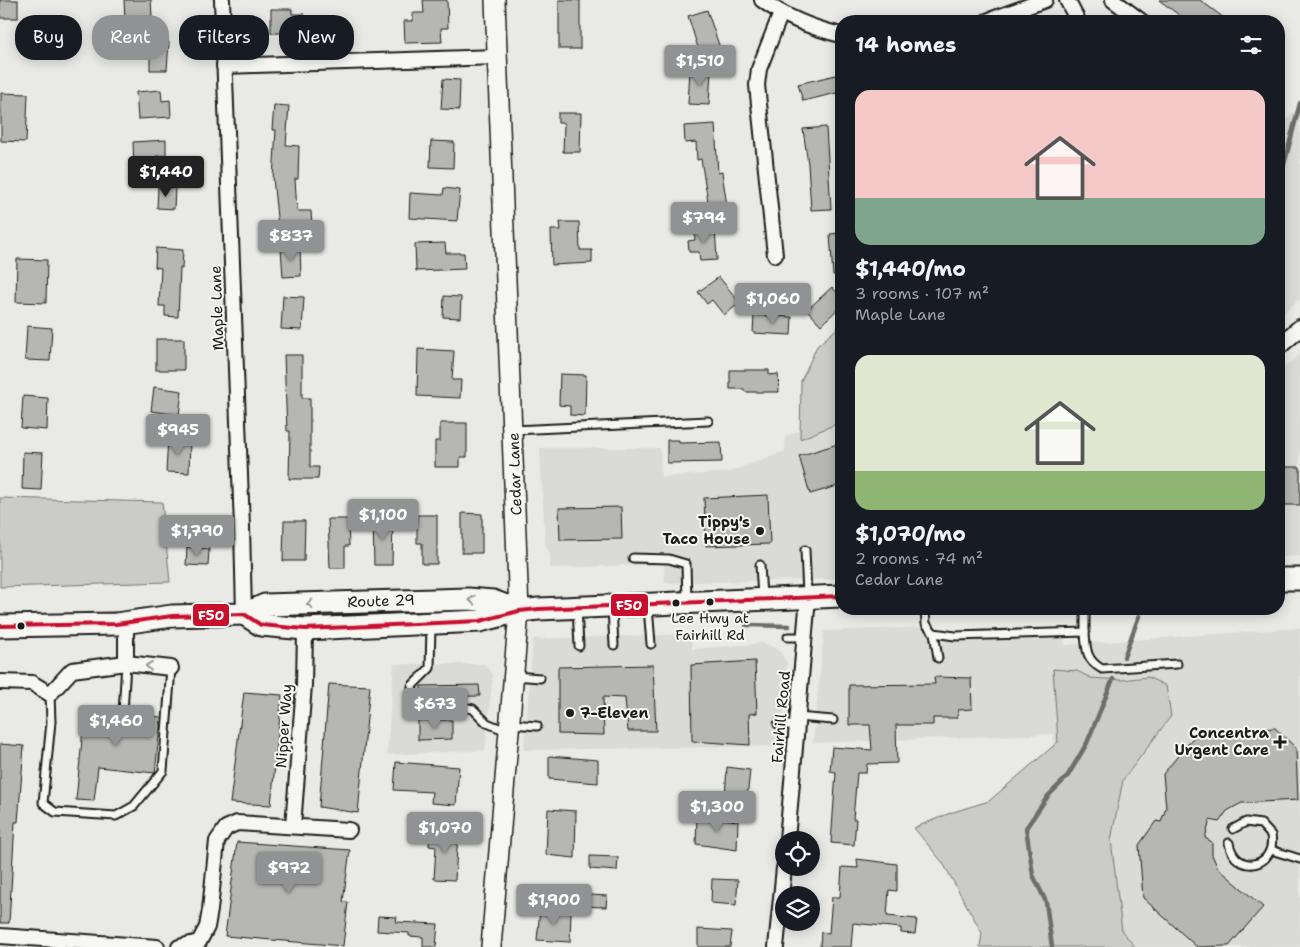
<!DOCTYPE html>
<html lang="en">
<head>
<meta charset="utf-8">
<style>
  :root { --surface:#171b24; --page:#20242c; --text:#f1f3f6; --muted:#9ea1a6; --accent:#919294 }
  body { margin:0; font-family:"Shantell Sans",sans-serif; background:var(--page); color:var(--text); height:100vh; display:flex; flex-direction:column; font-size:19px; white-space:nowrap }
  * { box-sizing:border-box; margin:0 }
  p { font-size:16px; color:var(--muted) }
  .icon { flex:none; width:28px; height:28px; fill:none; stroke:currentColor; stroke-width:2; stroke-linecap:round; stroke-linejoin:round }
  .map { position:relative; flex:1; overflow:hidden }
  .sheet { position:absolute; left:835px; top:15px; width:450px; height:600px; display:flex; flex-direction:column; background:var(--surface); border-radius:20px; box-shadow:0 2px 12px #0003 }
  .sheet>* { flex:none }
  .hud { position:absolute; left:15px; top:15px; width:475px; height:45px; display:flex; gap:10px }
  .fabs { position:absolute; left:775px; top:831px; display:grid; gap:10px }
  .fabs a { display:grid; place-items:center; width:45px; height:45px; border-radius:50%; background:var(--surface); box-shadow:0 2px 12px #0003; font-size:25px }
  .price { position:absolute; translate:-50% -42px; padding:0 11px; border-radius:5px; background:var(--accent); color:#fff; font-size:16px; line-height:32px; filter:drop-shadow(0 1px 2px #0008) }
  .price::after { content:''; position:absolute; left:50%; top:30px; width:15px; height:11px; margin-left:-8px; background:inherit; clip-path:polygon(0 0,100% 0,50% 100%) }
  .price.on { background:#222; color:#fff }
  ul { padding:0; list-style:none }
  li { display:grid; align-content:center; gap:10px; height:265px; padding:0 20px }
  li span { display:grid; place-items:center; height:155px; border-radius:15px; color:#555 }
  li>.icon { margin-inline-start:auto }
  span .icon { width:90px; height:90px; fill:#fffc; stroke-width:1 }
  li b { font-size:21px }
  h2 { display:flex; justify-content:space-between; align-items:center; height:60px; padding:0 20px; font-size:21px }
  .tag { padding:0 18px; border-radius:20px; background:var(--surface); box-shadow:0 2px 12px #0003; font-size:18px; line-height:45px }
  .tag.on { background:var(--accent); color:#fff }
  .map>svg:first-child { display:block }
  .built { fill:#dadad6 }
  .green { fill:#cbcbc7; stroke:#747472 }
  .lines { fill:none; stroke-linecap:round; stroke-linejoin:round }
  .stream { stroke:#6d6d6c; stroke-width:4.5 }
  .building { fill:#b6b6b3; stroke:#1c1c1c }
  .service-casing { stroke:#1c1c1c; stroke-width:11 }
  .minor-casing { stroke:#1c1c1c; stroke-width:18 }
  .tertiary-casing { stroke:#1c1c1c; stroke-width:20 }
  .secondary-casing { stroke:#1c1c1c; stroke-width:22 }
  .primary-casing { stroke:#1c1c1c; stroke-width:25 }
  .service { stroke:#f6f6f2; stroke-width:7 }
  .minor { stroke:#f6f6f2; stroke-width:14 }
  .tertiary { stroke:#f6f6f2; stroke-width:16 }
  .secondary { stroke:#f6f6f2; stroke-width:19 }
  .primary { stroke:#f6f6f2; stroke-width:21 }
  .bus-1-casing { stroke:#f6f6f2; stroke-width:8 }
  .bus-1 { stroke:#c8102e; stroke-width:4 }
  .oneway { stroke:#949492 }
  .poi-dot { fill:#1c1c1c; stroke:#f6f6f2; stroke-width:2 }
  .labels { text-anchor:middle; dominant-baseline:central; stroke-width:4; stroke-linejoin:round; paint-order:stroke }
  .bus-label { font-size:14px; fill:#1c1c1c; stroke:#f6f6f2 }
  .street-label { font-size:15px; fill:#1c1c1c; stroke:#f6f6f2 }
  .poi-label { font-size:15px; font-weight:bold; fill:#1c1c1c; stroke:#f6f6f2; text-anchor:end }
  .line-badge { stroke:#f6f6f2; stroke-width:2 }
  .badge-label { font-size:14px; text-anchor:middle; font-weight:bold; fill:#fff }
</style>
</head>
<body>
<div class="map">
<svg width="1300" height="947" viewBox="0 0 1300 947">
  <rect width="100%" height="100%" fill="#e9e9e5"/>
  <filter id="ink" filterUnits="userSpaceOnUse"><feTurbulence type="fractalNoise" baseFrequency=".02" numOctaves="2"/><feDisplacementMap in="SourceGraphic" scale="10" xChannelSelector="R" yChannelSelector="G"/><feConvolveMatrix kernelMatrix="1 2 1 2 8 2 1 2 1" color-interpolation-filters="sRGB"/></filter>
  <g filter="url(#ink)">
    <g class="built">
      <path d="M1300,107v192l-21,18v-191z"/>
      <path d="M1300,354v202l-21,1v-185z"/>
      <path d="M841,416v163l-176,4 -1,-19 -114,4v-13l-5,-12 -5,-95h120l1,29 68,-5 56,-21v-15z"/>
      <path d="M931,627l1,9 131,-4 2,13 235,-17v319h-180l-83,-74 17,-139 -241,9 11,-112z"/>
      <path d="M691,634l1,15 72,-6 15,7 8,13 -7,83 -256,4 9,-111z"/>
      <path d="M394,664h90l9,10 -8,76 -98,5z"/>
    </g>
    <g class="green">
      <path d="M841,325v97l-41,17 1,-58 16,-35z"/>
      <path d="M0,498l162,4 8,80 -170,5z"/>
      <path d="M1053,669l24,2 14,7 30,2 27,-3 18,9 5,30 -48,64 -12,60 11,91 13,16h-155l2,-14 -39,-70 -29,-35 36,-15 39,-12 69,-59z"/>
    </g>
    <g class="lines">
      <g class="stream">
        <path d="M1279,184l21,-81"/>
        <path d="M746,625l43,1"/>
        <path d="M1124,657l15,-41"/>
        <path d="M1052,947l-6,-45 -13,-27 -7,-47 22,-32 19,-19 20,-34 26,-64"/>
      </g>
    </g>
    <g class="building">
      <rect x="0" y="0" width="18" height="18"/>
      <path d="M124,0h27l1,17 -27,2z"/>
      <path d="M423,0h24l1,28h-7l1,14 -37,1 -1,-22h9v-8h11z"/>
      <rect x="559" y="0" width="21" height="49"/>
      <path d="M1159,0h41l28,21h-41z"/>
      <path d="M271,9h21v5h12v19h-33z"/>
      <path d="M707,10l13,38 -20,6 -12,-38z"/>
      <path d="M141,40l28,2 -2,28h-17v-17h-9z"/>
      <path d="M690,69l21,1 -2,35 -21,-1z"/>
      <path d="M840,74l1,18 -38,9 -5,-17z"/>
      <path d="M443,79l17,1 -1,30 -18,-1z"/>
      <path d="M161,90l1,11 8,-1 1,17 -33,2 -2,-27z"/>
      <path d="M1,93l27,1 -2,48 -25,-1z"/>
      <path d="M274,105l15,1 -3,39 13,1 -1,33h-3l2,32h14l1,14 -34,2 -5,-49 3,-48h-4z"/>
      <path d="M558,113h23l-1,39h-17l1,-29h-6z"/>
      <path d="M715,124l3,49 4,-1 5,34 -18,2 -8,-49 -4,1 -1,-18 -11,1 -1,-17z"/>
      <path d="M826,127l5,82 -20,1 -3,-46 -5,-35z"/>
      <path d="M166,140v16h-10l1,12 -23,1 -1,-27z"/>
      <path d="M431,141l23,1 -1,26 -23,-1z"/>
      <path d="M158,187l17,1 -1,21 -17,-1z"/>
      <path d="M444,188l16,2 -3,31 -48,-3 1,-25 33,2z"/>
      <path d="M560,222h19l1,28h12v13l-40,2 -1,-35h10z"/>
      <path d="M715,227l2,33 -17,1 -1,-9h-10l-1,-11 7,-1 -1,-12z"/>
      <path d="M841,233v42h-8l-3,-41z"/>
      <path d="M445,243l1,10h18l1,16 -49,2 -1,-27z"/>
      <path d="M300,247l1,29 -18,1 -2,-29z"/>
      <path d="M156,248l27,2 -1,19 -2,-1 -2,49 -13,-1v-10h-6l2,-38 -6,-1z"/>
      <path d="M17,259l30,1 -1,43 -30,-1z"/>
      <path d="M719,277l21,26 -16,12 -12,-15 -5,4 -9,-12z"/>
      <path d="M832,287l9,10v9l-20,19 -14,-15z"/>
      <path d="M283,296l21,1 -2,33 -21,-1z"/>
      <path d="M444,296l17,1 -1,21 -17,-1z"/>
      <path d="M754,315l38,2 -1,18 -38,-2z"/>
      <path d="M27,326l25,2 -2,33 -25,-1z"/>
      <rect x="156" y="339" width="28" height="31"/>
      <path d="M418,349l36,2 -2,29h9l-1,18 -43,-2z"/>
      <path d="M284,355h18v43h8v69h9l-1,12h-29l1,-48h-3z"/>
      <path d="M730,370h39v5l9,-1 1,18h-34l-1,-3h-14z"/>
      <path d="M560,374l26,1 -1,41 -15,-1v-9l-11,-1z"/>
      <path d="M154,387l28,4 -3,24 -28,-4z"/>
      <path d="M23,396l25,2 -1,32 -26,-2z"/>
      <path d="M440,423h27v34h-7v10h-25v-26h5z"/>
      <path d="M168,438l22,2 -1,33 -23,-1z"/>
      <path d="M667,440h12v3l42,-1 1,20 -55,1z"/>
      <path d="M841,443v42l-31,9 -11,-38z"/>
      <path d="M23,452l20,1 -2,37 -19,-1z"/>
      <rect x="1279" y="467" width="21" height="38"/>
      <path d="M768,495l2,49 -64,2 -2,-48z"/>
      <path d="M621,507l1,32 -62,1 -1,-32z"/>
      <path d="M462,513l20,1v39h-20z"/>
      <path d="M417,515h20v49h-15v-21h-5z"/>
      <path d="M373,517h20l-1,48h-18z"/>
      <path d="M328,519h20l1,27h-4v22h-15z"/>
      <path d="M284,521h21l-1,40h-21z"/>
      <path d="M187,547l22,2 -1,17 -22,-1z"/>
      <path d="M755,661l2,52 -8,1 1,31 -58,-4 -1,-76z"/>
      <path d="M653,665l3,66h-28l-3,-33 -22,-1 1,38 -46,-1v-67z"/>
      <path d="M934,677l37,1 1,31 -14,1 -1,8h-24v7h-37l1,38 -30,1 -1,9h-9l-4,46h3l-2,26 -23,-2 5,-71 -6,-1 2,-24 40,3 -2,-25h-21v-40l86,-1z"/>
      <path d="M329,684l41,2 -12,127 -39,-6z"/>
      <path d="M479,685l1,11 -59,1v-11z"/>
      <path d="M244,692l38,3 -11,110 -41,-2z"/>
      <path d="M85,709l22,2v3l15,4h17v-3l22,2 -6,56 -57,-6 -4,34 -18,-1z"/>
      <path d="M418,720h34v19l-34,1z"/>
      <path d="M1275,728l21,20 2,52 -56,3 -6,3 -9,5 -8,11 -9,-2 -5,18 7,4v13l6,13 45,39 -34,39 -32,1 -54,-49 -4,-53 17,-24 5,1 5,-14 -3,-34 34,-41z"/>
      <path d="M0,744l24,2 -6,76h-3l-6,101h-9z"/>
      <path d="M549,756l49,4v23l-49,-4z"/>
      <path d="M396,762l63,5 -3,38 -25,-2 1,-11 -38,-2z"/>
      <path d="M727,767l23,3 -3,29 -22,-2z"/>
      <path d="M548,809l28,2 -1,47 -29,-3z"/>
      <path d="M697,816l41,5 -1,29 -41,-6z"/>
      <path d="M430,831l28,2 -3,47 -21,-1 2,-32 -7,-1z"/>
      <path d="M237,842l113,8 -7,52h5l-5,44 -118,-10z"/>
      <path d="M590,856l28,1 -1,14 -27,-2z"/>
      <path d="M857,859l40,5v27l-8,-1 -2,26 30,3 -2,15 -14,-1v-5l-48,-5 -2,24h-31l1,-15 8,1 3,-36h8l2,-30 16,1z"/>
      <path d="M712,879l26,1 -2,25 -25,-2z"/>
      <path d="M575,894l32,2 -1,11 -31,-1z"/>
      <path d="M540,909l31,2 -1,31 -33,-2z"/>
      <path d="M378,916l19,1 -1,5 42,2 -2,23h-13v-10l-14,-1v-3l-32,-2z"/>
      <path d="M698,929l34,2 -2,16h-32z"/>
    </g>
    <g class="lines">
      <defs>
        <g id="service">
          <path d="M513,430l195,-9"/>
          <path d="M805,550l2,44"/>
          <path d="M633,558l36,1 17,5 1,36"/>
          <path d="M760,565l2,32"/>
          <path d="M648,607l3,37"/>
          <path d="M577,608l2,38"/>
          <path d="M612,608l2,37"/>
          <path d="M925,609l1,15 8,9 21,3 130,-4v-23"/>
          <path d="M431,626l-1,42 -18,18 2,17h18"/>
          <path d="M1085,632c1,17 1,28 17,37l75,-5"/>
          <path d="M934,633l4,25"/>
          <path d="M788,637h16"/>
          <path d="M515,676l25,2"/>
          <path d="M50,694l1,28 -8,81 12,9 61,4 18,-10 29,-35 8,-103"/>
          <path d="M442,703l31,6 14,14 22,9"/>
          <path d="M123,713l3,-50"/>
          <path d="M797,717l36,3"/>
          <path d="M512,724l25,2"/>
          <path d="M778,724l19,2"/>
          <path d="M1229,843c6,33 48,25 42,-8l-10,-11 -15,-2 -13,7"/>
          <path d="M1271,850l29,9"/>
        </g>
        <g id="minor">
          <path d="M222,0l20,527 2,87"/>
          <path d="M762,0c24,18 50,28 79,35"/>
          <path d="M1067,0l11,21"/>
          <path d="M1113,0l28,21"/>
          <path d="M987,21l58,-21"/>
          <path d="M224,66l273,-9"/>
          <path d="M775,255l-18,-170 2,-16 22,-56"/>
          <path d="M126,622v41"/>
          <path d="M0,682l32,1 18,11 22,-24 54,-7 45,5"/>
          <path d="M293,826l11,-141 1,-56"/>
          <path d="M787,840l21,-243"/>
          <path d="M0,936l157,11"/>
          <path d="M179,947l20,-5 8,-15 3,-17 7,-69 9,-13 11,-5 112,7"/>
          <path d="M776,947l8,-79"/>
        </g>
        <path id="tertiary" d="M1279,346l21,-18"/>
        <path id="secondary" d="M491,947l28,-336 -24,-611"/>
        <g id="primary">
          <path d="M1279,579h21"/>
          <path d="M244,614l17,11 44,4 175,-8 39,-10 20,-2 302,-13"/>
          <path d="M0,626l116,-2 56,-8 72,-2 21,-9 203,-6 25,2 26,10"/>
        </g>
      </defs>
      <use href="#service" class="service-casing"/>
      <use href="#minor" class="minor-casing"/>
      <use href="#tertiary" class="tertiary-casing"/>
      <use href="#secondary" class="secondary-casing"/>
      <use href="#primary" class="primary-casing"/>
      <use href="#service" class="service"/>
      <use href="#minor" class="minor"/>
      <use href="#tertiary" class="tertiary"/>
      <use href="#secondary" class="secondary"/>
      <use href="#primary" class="primary"/>
      <defs>
        <path id="bus-1" d="M0,626l116,-2 56,-8 72,-2 17,11 44,4 175,-8 39,-10 20,-2 302,-13"/>
      </defs>
      <use href="#bus-1" class="bus-1-casing"/>
      <use href="#bus-1" class="bus-1"/>
    </g>
    <defs><path id="oneway-chevron" d="M-2-3.5L2.5 0L-2 3.5" fill="none" stroke-width="1.6" stroke-linecap="round" stroke-linejoin="round" transform="scale(1.25)"/></defs>
    <g class="oneway">
      <use href="#oneway-chevron" transform="translate(472 600) rotate(-176)"/>
      <use href="#oneway-chevron" transform="translate(310 604) rotate(178)"/>
      <use href="#oneway-chevron" transform="translate(149 666) rotate(-174)"/>
    </g>
  </g>
  <g class="poi-dot">
    <circle cx="760" cy="531" r="5"/>
    <circle cx="710" cy="602" r="4.5"/>
    <circle cx="676" cy="603" r="4.5"/>
    <circle cx="21" cy="626" r="4.5"/>
    <circle cx="570" cy="713" r="5"/>
    <path d="M1277.5 734.5h5v5h5v5h-5v5h-5v-5h-5v-5h5z"/>
  </g>
  <g class="labels">
    <g class="bus-label">
      <text x="710" y="618">Lee Hwy at<tspan x="710" dy="17">Fairhill Rd</tspan></text>
    </g>
    <g class="street-label">
      <text transform="translate(217 308) rotate(-92)">Maple Lane</text>
      <text transform="translate(515 474) rotate(-92)">Cedar Lane</text>
      <text transform="translate(381 601) rotate(-2)">Route 29</text>
      <text transform="translate(781 717) rotate(-85)">Fairhill Road</text>
      <text transform="translate(284 726) rotate(-86)">Nipper Way</text>
    </g>
    <g class="poi-label">
      <text x="750" y="522">Tippy's<tspan x="750" dy="17">Taco House</tspan></text>
      <text x="580" y="713" text-anchor="start">7-Eleven</text>
      <text x="1269" y="733">Concentra<tspan x="1269" dy="17">Urgent Care</tspan></text>
    </g>
  </g>
  <g class="line-badge">
    <rect x="610" y="593" width="39" height="24" rx="5" fill="#c8102e"/>
    <rect x="192" y="603" width="38" height="24" rx="5" fill="#c8102e"/>
  </g>
  <g class="badge-label">
    <text x="629" y="610">F50</text>
    <text x="211" y="620">F50</text>
  </g>
</svg>
<div class="fabs">
<a><svg class="icon" aria-label="locate" viewBox="0 0 24 24"><circle cx="12" cy="12" r="6"/><path d="M12 2v4M12 18v4M2 12h4M18 12h4"/></svg></a>
<a><svg class="icon" aria-label="layers" viewBox="0 0 24 24"><path d="M12 4l9 5-9 5-9-5zM3 14l9 5 9-5"/></svg></a>
</div>
<b class="price" style="left:700px;top:87px">$1,510</b>
<b class="price on" style="left:166px;top:198px">$1,440</b>
<b class="price" style="left:704px;top:244px">$794</b>
<b class="price" style="left:291px;top:262px">$837</b>
<b class="price" style="left:773px;top:325px">$1,060</b>
<b class="price" style="left:178px;top:456px">$945</b>
<b class="price" style="left:383px;top:541px">$1,100</b>
<b class="price" style="left:197px;top:557px">$1,790</b>
<b class="price" style="left:435px;top:730px">$673</b>
<b class="price" style="left:116px;top:747px">$1,460</b>
<b class="price" style="left:717px;top:833px">$1,300</b>
<b class="price" style="left:445px;top:854px">$1,070</b>
<b class="price" style="left:289px;top:894px">$972</b>
<b class="price" style="left:554px;top:926px">$1,900</b>
<div class="hud">
<a class="tag">Buy</a>
<a class="tag on">Rent</a>
<a class="tag">Filters</a>
<a class="tag">New</a>
</div>
<section class="sheet">
<h2>14 homes<svg class="icon" aria-label="filters" viewBox="0 0 24 24"><path d="M4 7h16M4 17h16"/><circle cx="9" cy="7" r="2"/><circle cx="15" cy="17" r="2"/></svg></h2>
<ul>
<li><span style="background:linear-gradient(#f6c9c9 70%,#7fa58c 0)"><svg class="icon" aria-label="home" viewBox="0 0 24 24"><path d="M3 11l9-7 9 7M6 9v11h12V9"/></svg></span><div><b>$1,440/mo</b><p>3 rooms · 107 m²</p><p>Maple Lane</p></div></li>
<li><span style="background:linear-gradient(#dfe7d0 75%,#8fb573 0)"><svg class="icon" aria-label="home" viewBox="0 0 24 24"><path d="M3 11l9-7 9 7M6 9v11h12V9"/></svg></span><div><b>$1,070/mo</b><p>2 rooms · 74 m²</p><p>Cedar Lane</p></div></li>
</ul>
</section>
</div>
</body>
</html>
